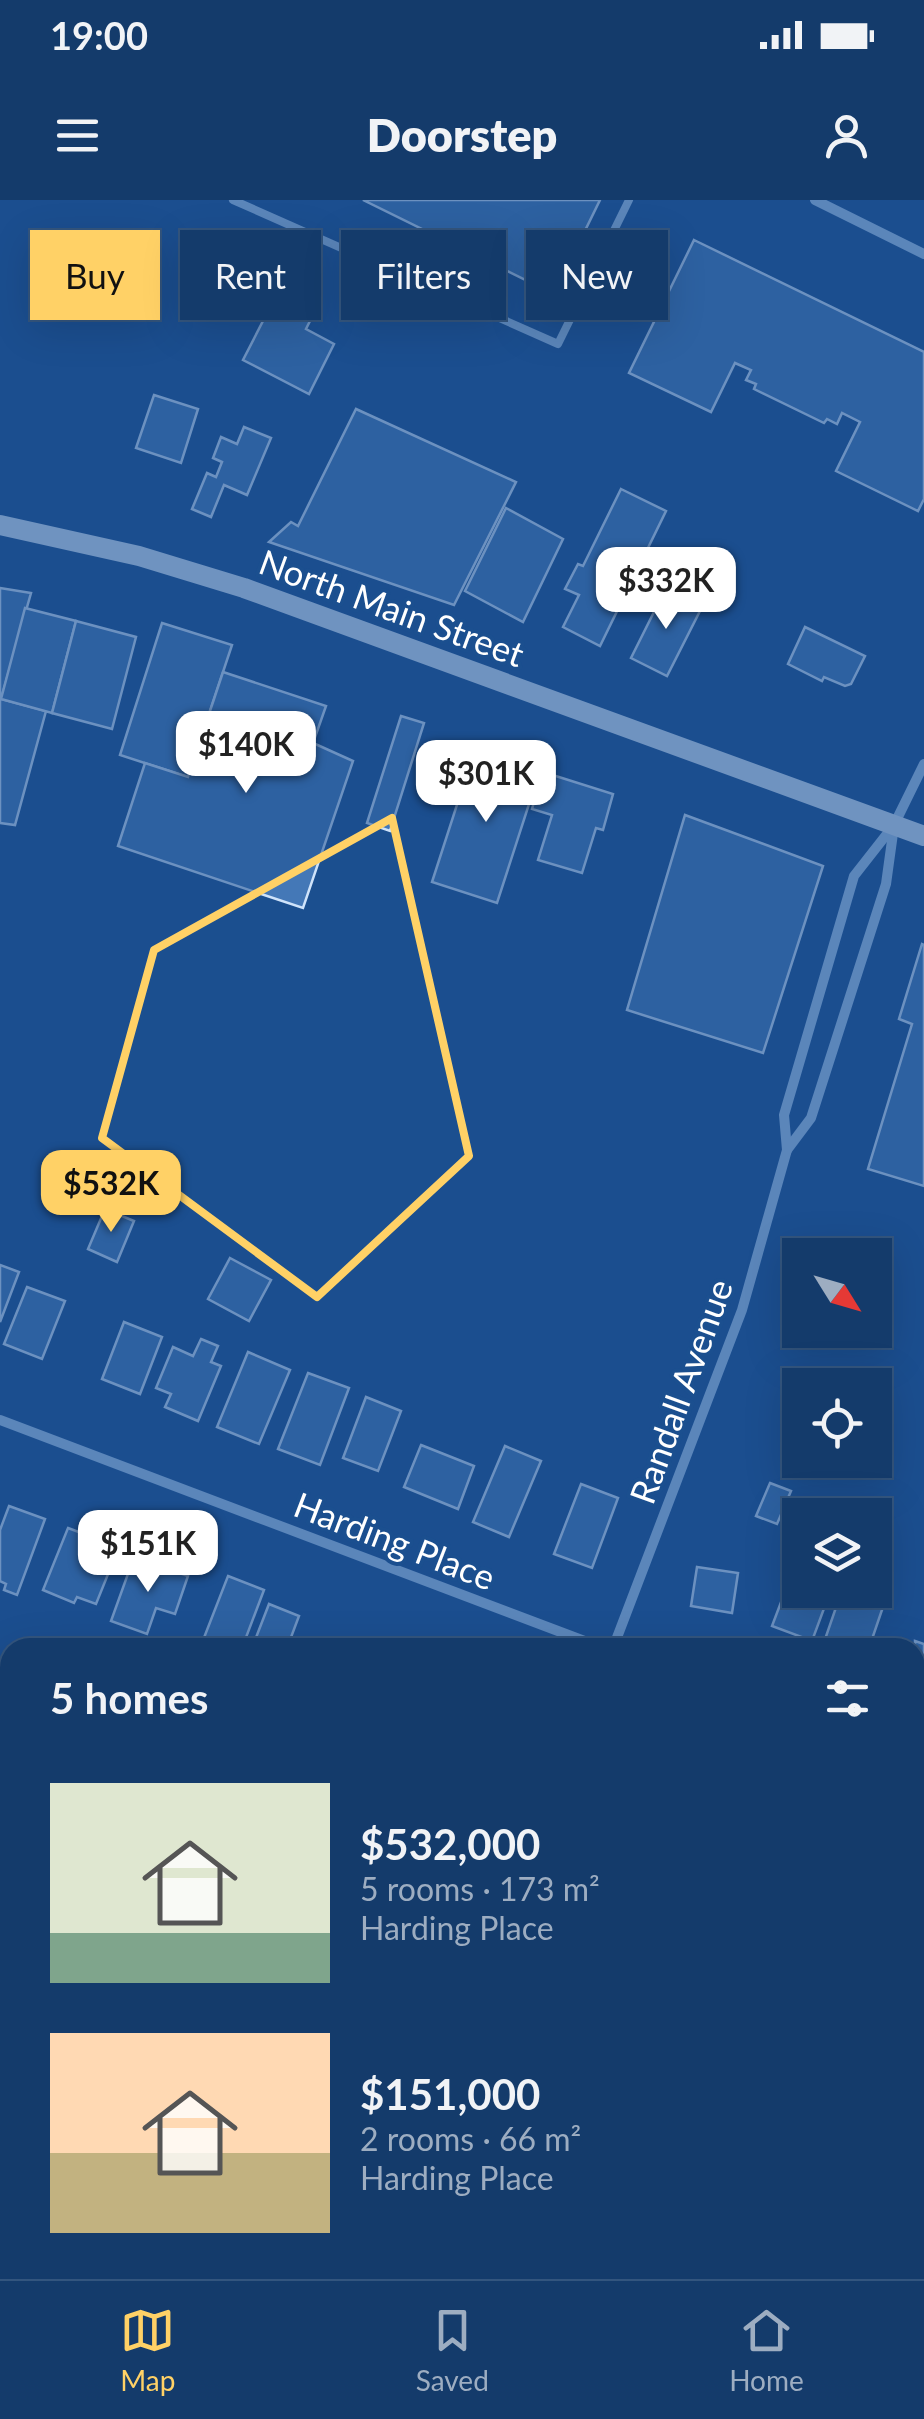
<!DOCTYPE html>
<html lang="en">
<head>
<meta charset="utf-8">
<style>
  :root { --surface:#143b6b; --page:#214673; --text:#f1f3f6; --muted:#9dadc1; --line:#33557e; --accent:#ffd166 }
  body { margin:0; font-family:Lato,sans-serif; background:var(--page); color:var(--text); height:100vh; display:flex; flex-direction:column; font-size:38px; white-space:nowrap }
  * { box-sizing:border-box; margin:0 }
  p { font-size:32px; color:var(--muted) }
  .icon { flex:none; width:55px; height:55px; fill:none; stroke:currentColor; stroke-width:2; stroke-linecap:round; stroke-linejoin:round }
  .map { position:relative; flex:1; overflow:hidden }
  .details { position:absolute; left:0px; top:1438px; width:925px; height:642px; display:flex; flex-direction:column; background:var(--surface); border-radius:30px 30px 0 0; box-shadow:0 10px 40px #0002,0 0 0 2px var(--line) }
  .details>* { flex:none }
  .guide { position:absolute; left:30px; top:30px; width:865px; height:90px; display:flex; gap:20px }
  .needle { width:65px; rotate:127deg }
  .tools { position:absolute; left:782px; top:1038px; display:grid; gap:20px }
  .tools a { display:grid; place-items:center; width:110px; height:110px; border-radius:0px; background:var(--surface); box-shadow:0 10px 40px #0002,0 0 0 2px var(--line); font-size:50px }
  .price { position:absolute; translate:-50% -85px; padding:0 22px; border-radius:20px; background:#fff; color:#222; font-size:32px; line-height:65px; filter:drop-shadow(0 2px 5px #0008) }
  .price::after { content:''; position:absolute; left:50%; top:60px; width:30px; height:22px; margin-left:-15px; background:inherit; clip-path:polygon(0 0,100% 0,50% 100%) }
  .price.current { background:var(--accent); color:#111 }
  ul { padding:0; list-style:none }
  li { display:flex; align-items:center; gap:30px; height:250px; padding:0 50px }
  li span { display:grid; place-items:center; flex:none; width:280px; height:200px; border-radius:0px; color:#555 }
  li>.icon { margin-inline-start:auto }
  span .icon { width:120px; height:120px; fill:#fffc; stroke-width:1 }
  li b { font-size:42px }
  h2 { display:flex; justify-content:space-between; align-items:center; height:120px; padding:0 50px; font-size:42px }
  .chip { padding:0 35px; border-radius:0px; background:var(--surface); box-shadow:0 10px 40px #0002,0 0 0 2px var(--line); font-size:35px; line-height:90px }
  .chip.current { background:var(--accent); color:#111 }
  .status { display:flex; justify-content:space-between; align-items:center; height:70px; padding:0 50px; background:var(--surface); direction:ltr }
  .status svg { height:28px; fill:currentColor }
  header { display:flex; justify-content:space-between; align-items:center; height:130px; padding:0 50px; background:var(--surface); font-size:45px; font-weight:800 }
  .tabs { display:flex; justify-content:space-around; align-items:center; height:140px; border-top:2px solid var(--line); background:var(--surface); font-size:28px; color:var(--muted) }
  .tabs a { display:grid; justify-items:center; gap:5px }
  .tabs .current { color:var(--accent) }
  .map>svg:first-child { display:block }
  .building { fill:#4478b7; stroke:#cfe3fa; stroke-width:2.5 }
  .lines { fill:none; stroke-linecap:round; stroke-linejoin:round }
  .service { stroke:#a9c9ee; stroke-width:8 }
  .minor { stroke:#a9c9ee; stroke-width:10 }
  .secondary { stroke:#d6e6fa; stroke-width:20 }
  .marked { fill:none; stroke:#ffd166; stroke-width:8; stroke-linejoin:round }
  .labels { text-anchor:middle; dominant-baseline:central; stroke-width:8; stroke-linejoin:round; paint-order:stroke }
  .street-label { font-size:35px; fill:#fff; stroke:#1b4f8f }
</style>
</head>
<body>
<div class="status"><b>19:00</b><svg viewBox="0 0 49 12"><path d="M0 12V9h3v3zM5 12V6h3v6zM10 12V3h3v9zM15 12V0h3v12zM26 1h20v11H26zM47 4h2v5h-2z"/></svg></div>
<header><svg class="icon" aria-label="menu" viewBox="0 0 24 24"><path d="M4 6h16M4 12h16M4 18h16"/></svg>Doorstep<svg class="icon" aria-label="person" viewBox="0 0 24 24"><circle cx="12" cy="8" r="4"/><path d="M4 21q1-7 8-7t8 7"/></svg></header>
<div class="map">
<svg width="924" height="2079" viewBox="0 0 924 2079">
  <rect width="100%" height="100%" fill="#1b4f8f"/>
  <g class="building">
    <path d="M363,0h237l-46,94z"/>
    <path d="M694,40l230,112v147l-6,12 -82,-40 24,-49 -18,-9 -5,11 -10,-5 -3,4 -70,-34 2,-5 -10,-4 5,-10 -16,-7 -24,49 -82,-39z"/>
    <path d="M283,82l37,19 -14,28 28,15 -25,50 -66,-34z"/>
    <path d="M154,195l44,14 -17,54 -45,-15z"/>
    <path d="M356,209l160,73 -62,123 -185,-63 22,-20 7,4z"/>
    <path d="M244,227l27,11 -24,57 -23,-10 -13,32 -19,-8 15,-36 9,4 6,-15 -9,-4 8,-21 16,7z"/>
    <path d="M621,289l45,22 -66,135 -37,-19 16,-32 -14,-6 13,-25 5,2z"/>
    <path d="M506,308l57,31 -40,83 -58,-31z"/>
    <path d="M0,388l31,5 -30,106 45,12 -31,114 -15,-2z"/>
    <path d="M666,388l36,19 -35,69 -36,-18z"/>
    <path d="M25,408l51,13 -24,92 -51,-14z"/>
    <path d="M76,421l60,16 -24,92 -60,-16z"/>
    <path d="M162,423l70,22 -44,132 -68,-22z"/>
    <path d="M805,427l60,29 -14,28 -6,2 -21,-9 -2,4 -34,-17z"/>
    <path d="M223,472l103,34 -13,37 40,18 -50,147 -185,-62 27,-83 43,14z"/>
    <path d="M401,516l23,7 -34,108 -23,-8z"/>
    <path d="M476,546l65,21 -44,136 -65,-21z"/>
    <path d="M543,572l70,22 -10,36 -7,-2 -14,45 -44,-13 14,-45 -20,-6z"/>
    <path d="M685,615l138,51 -60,187 -136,-43z"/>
    <path d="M922,744l2,1v241l-56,-17 44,-145 -13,-5z"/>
    <path d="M105,1009l29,12 -17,41 -29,-13z"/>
    <path d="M230,1058l41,22 -22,41 -41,-22z"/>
    <path d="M0,1065l19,7 -19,50z"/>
    <path d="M27,1087l38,14 -23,58 -38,-15z"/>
    <path d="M124,1122l38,15 -22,57 -38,-15z"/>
    <path d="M201,1139l17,7 -7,16 10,4 -23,55 -33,-14 6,-13 -15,-6 17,-41 20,9z"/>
    <path d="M248,1152l42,18 -31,74 -42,-17z"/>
    <path d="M308,1173l41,15 -29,77 -42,-16z"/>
    <path d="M366,1197l35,14 -23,60 -35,-13z"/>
    <path d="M421,1245l53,21 -16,43 -54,-22z"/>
    <path d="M505,1246l36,15 -32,76 -36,-15z"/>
    <path d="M770,1283l21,8 -14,33 -21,-8z"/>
    <path d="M581,1284l37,14 -26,70 -38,-14z"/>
    <path d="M9,1306l36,13 -28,76 -13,-5 2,-6 -6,-3v-51z"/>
    <path d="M68,1328l51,19 -23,57 -19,-7 -3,6 -31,-13z"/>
    <path d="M134,1357l54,19 -13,38 -19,-6 -9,26 -36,-13z"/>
    <path d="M697,1367l41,6 -6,40 -41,-7z"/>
    <path d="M228,1376l36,14 -22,58h-42z"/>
    <path d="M789,1381l11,4v5l29,5 -17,46 -40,-15z"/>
    <path d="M842,1390l42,14 -15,44h-47z"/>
    <path d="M269,1404l30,12 -12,32h-35z"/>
    <path d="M915,1441l9,3v46l-9,-3z"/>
    <path d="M10,1502v60l-10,-4v-30z"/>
    <path d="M0,1570l10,3v57l-10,-4z"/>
    <path d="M10,1874v101l-10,11v-101z"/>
    <path d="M920,2024l4,2v45l-9,-4z"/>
    <path d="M203,2070h46l12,9h-65z"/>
    <path d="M593,2070h128l5,3 -3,6h-134z"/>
  </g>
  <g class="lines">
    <g class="service">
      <path d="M233,0l325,144 71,-144"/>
      <path d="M0,2023l10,-9"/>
    </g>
    <g class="minor">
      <path d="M815,0l109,54"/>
      <path d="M787,950l24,-32 75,-234 8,-58"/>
      <path d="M0,1220l603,228"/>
      <path d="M613,1448l129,-338 45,-160 -3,-35 70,-239 40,-51 30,-61"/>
      <path d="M915,1563l9,4"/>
      <path d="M0,1725l10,7"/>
      <path d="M915,1821l9,-23"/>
      <path d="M413,2070l11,9"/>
      <path d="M814,2079l4,-9"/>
    </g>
    <path class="secondary" d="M0,325l139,31 105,32 680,248"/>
  </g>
  <path d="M0 0H924V2079H0ZM392,618l77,338 -152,141 -215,-159 52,-188z" fill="#1b4f8f" fill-opacity=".55" fill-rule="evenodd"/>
  <path class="marked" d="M392,618l77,338 -152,141 -215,-159 52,-188z"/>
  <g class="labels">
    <g class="street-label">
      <text transform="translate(392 407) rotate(20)">North Main Street</text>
      <text transform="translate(680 1191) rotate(-70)">Randall Avenue</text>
      <text transform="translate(395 1340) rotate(21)">Harding Place</text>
    </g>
  </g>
</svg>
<div class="tools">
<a><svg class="needle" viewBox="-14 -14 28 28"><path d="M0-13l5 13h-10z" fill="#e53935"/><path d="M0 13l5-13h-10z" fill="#9dadc1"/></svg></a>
<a><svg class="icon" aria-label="locate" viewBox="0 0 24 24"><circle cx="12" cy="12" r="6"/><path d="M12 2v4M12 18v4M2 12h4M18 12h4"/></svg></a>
<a><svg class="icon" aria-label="layers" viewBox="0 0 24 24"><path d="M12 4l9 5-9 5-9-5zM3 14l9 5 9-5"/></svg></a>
</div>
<b class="price" style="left:666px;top:432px">$332K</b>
<b class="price" style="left:246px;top:596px">$140K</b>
<b class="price" style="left:486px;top:625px">$301K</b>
<b class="price current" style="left:111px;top:1035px">$532K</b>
<b class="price" style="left:148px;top:1395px">$151K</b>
<div class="guide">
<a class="chip current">Buy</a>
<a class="chip">Rent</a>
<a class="chip">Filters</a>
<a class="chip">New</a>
</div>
<section class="details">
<h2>5 homes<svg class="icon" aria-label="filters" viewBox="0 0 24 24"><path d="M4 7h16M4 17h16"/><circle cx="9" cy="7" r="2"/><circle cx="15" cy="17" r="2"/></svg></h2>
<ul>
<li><span style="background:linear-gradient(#dfe7d0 75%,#7fa58c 0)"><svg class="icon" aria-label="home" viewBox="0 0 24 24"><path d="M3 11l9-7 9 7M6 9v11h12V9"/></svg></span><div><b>$532,000</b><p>5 rooms · 173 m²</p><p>Harding Place</p></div></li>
<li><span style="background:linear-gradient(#ffd9b3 60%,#c2b280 0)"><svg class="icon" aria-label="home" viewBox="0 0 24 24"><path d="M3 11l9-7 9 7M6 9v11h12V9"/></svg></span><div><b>$151,000</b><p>2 rooms · 66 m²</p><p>Harding Place</p></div></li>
</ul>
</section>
</div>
<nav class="tabs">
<a class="current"><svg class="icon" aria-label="map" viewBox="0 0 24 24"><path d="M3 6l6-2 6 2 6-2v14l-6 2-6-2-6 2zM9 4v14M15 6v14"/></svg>Map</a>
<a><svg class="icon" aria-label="saved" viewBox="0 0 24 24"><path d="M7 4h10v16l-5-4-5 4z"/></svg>Saved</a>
<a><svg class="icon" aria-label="home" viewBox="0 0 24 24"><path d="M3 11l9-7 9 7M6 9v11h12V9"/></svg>Home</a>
</nav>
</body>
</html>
